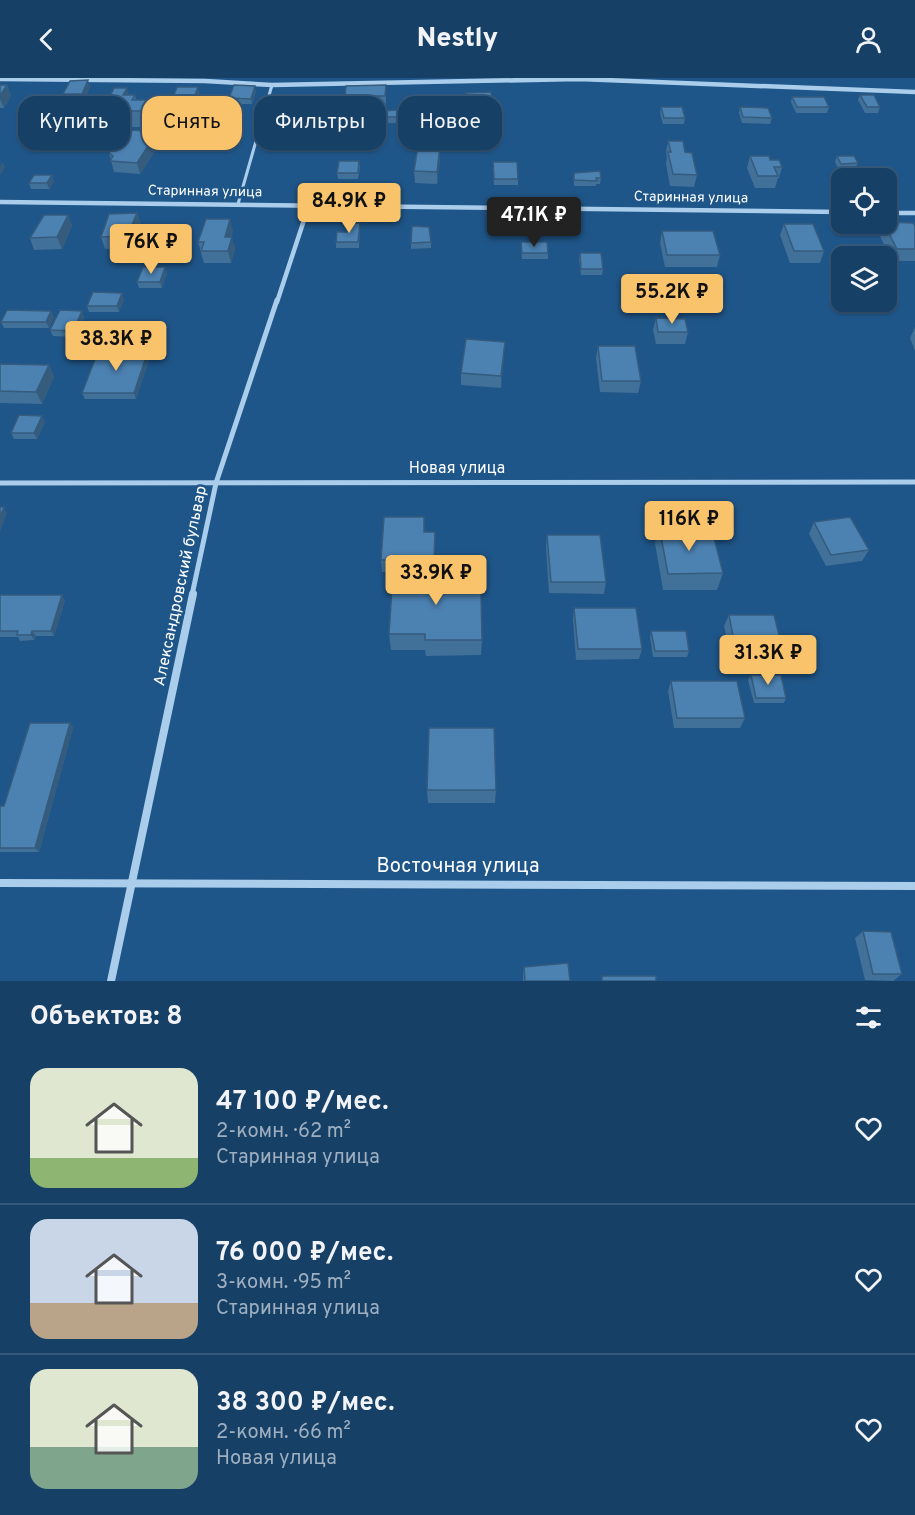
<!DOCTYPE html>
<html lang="ru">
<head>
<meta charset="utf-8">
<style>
  :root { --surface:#174067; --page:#20476d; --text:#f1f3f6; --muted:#9eafc0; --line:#36597b; --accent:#f9c36b }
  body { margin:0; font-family:Overpass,sans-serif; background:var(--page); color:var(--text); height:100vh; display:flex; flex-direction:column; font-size:22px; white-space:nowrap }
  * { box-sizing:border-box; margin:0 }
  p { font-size:20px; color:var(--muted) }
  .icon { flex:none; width:33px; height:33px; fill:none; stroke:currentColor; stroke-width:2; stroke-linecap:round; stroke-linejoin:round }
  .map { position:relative; height:903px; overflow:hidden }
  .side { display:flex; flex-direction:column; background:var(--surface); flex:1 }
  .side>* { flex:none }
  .hud { position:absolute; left:18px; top:18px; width:600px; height:54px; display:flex; gap:12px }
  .tools { position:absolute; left:831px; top:90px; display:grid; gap:12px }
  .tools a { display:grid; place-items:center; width:66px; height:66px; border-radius:12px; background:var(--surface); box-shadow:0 2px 4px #0004,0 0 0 2px var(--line); font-size:30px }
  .price { position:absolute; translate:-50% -51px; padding:0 14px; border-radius:6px; background:var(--accent); color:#111; font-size:20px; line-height:39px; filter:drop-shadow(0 2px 3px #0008) }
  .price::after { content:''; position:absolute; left:50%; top:36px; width:18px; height:14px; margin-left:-9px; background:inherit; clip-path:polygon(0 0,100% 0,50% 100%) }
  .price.selected { background:#222; color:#fff }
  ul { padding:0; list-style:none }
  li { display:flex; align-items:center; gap:18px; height:150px; padding:0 30px }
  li+li { border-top:2px solid var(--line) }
  li span { display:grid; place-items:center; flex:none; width:168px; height:120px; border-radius:18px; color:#555 }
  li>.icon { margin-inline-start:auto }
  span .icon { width:72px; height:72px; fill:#fffc; stroke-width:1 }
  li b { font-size:26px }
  h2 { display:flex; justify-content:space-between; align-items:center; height:72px; padding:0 30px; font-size:26px }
  .tag { padding:0 21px; border-radius:18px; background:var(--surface); box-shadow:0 2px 4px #0004,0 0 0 2px var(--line); font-size:21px; line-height:54px }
  .tag.selected { background:var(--accent); color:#111 }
  header { display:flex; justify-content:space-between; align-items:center; height:78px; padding:0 30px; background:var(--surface); font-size:27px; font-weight:800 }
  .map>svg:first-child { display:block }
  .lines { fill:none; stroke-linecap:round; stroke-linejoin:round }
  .service { stroke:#aacdeb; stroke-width:3 }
  .minor-far2 { stroke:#aacdeb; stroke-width:4.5 }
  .minor-far1 { stroke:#aacdeb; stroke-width:5 }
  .minor { stroke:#aacdeb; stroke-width:8 }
  .wall { fill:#417099 }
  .shaded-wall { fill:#355b7d }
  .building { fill:#4c82b2; stroke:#355b7d; stroke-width:1.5 }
  .labels { text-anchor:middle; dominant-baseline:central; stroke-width:5; stroke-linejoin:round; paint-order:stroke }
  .far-street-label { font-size:14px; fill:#fff; stroke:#1f5689 }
  .street-label { font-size:16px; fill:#fff; stroke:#1f5689 }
  .near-street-label { font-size:20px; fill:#fff; stroke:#1f5689 }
</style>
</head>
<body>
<header><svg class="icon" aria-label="back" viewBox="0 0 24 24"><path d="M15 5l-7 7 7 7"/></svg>Nestly<svg class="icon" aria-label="person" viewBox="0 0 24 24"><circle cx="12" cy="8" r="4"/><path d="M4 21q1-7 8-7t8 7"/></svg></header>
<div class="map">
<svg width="915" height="903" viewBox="0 0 915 903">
  <rect width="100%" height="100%" fill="#1f5689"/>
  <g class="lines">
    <path class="service" d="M238,126l34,-119"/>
    <g class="minor-far2">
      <path d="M0,1l205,2 67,4 307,-6 336,13"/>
      <path d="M0,124l842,10"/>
      <path d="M886,135h29"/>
      <path d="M277,224l32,-97"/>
    </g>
    <g class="minor-far1">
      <path d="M0,405l915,-1"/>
      <path d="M192,517l24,-112 61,-183"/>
    </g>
    <g class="minor">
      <path d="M0,805l915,3"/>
      <path d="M111,903l82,-387"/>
    </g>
  </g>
  <g class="wall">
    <path d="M0,7h7l4,11 -7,12h-4z"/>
    <path d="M386,7v22l-40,1 -1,-12z"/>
    <path d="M90,8l-6,14h-19l-2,-6z"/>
    <path d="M256,13l-4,13h-21l-2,-6z"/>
    <path d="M466,15l27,13 -1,5 -25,1z"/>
    <path d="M129,17h6l1,5 66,3 -9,24h-85l-5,-16z"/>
    <path d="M860,17l20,12 -2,6h-13l-7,-13z"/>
    <path d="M792,19l37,10 -2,6h-31l-5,-11z"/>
    <path d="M661,29l24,11 -1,6h-21l-3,-11z"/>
    <path d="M740,29l32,11 -2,6 -28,-1 -3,-10z"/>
    <path d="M399,38v7h-18l-1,-6z"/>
    <path d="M668,63l17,11 12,23 -3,12 -24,-1 -4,-22 1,-6 -1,-6z"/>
    <path d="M160,65l-20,31 -26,-2 -5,-19z"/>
    <path d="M440,69v11l-3,26 -22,-1 -1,-12z"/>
    <path d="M750,78l20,4 12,7 -3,11h-1l-3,10h-20l-8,-20z"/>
    <path d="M837,78l21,7 -3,6 -16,1 -4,-8z"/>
    <path d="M359,83l1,6 -2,12h-20l-1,-6z"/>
    <path d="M493,84l25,17v6h-24z"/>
    <path d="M574,95l27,5 -1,6h-4v2h-22z"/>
    <path d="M54,103l-5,8h-18l-2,-6z"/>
    <path d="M137,135l4,12 -10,23 -26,1 -4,-12z"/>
    <path d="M68,137l4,11 -10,23 -28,1 -4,-12z"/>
    <path d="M360,145l-1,25h-23v-6l11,-10z"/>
    <path d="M784,146l40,27 -4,12h-30l-10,-28z"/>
    <path d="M883,146l32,2v35h-23l-13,-27z"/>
    <path d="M233,153l-2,6 4,12 -4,14h-27l-6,-21z"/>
    <path d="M662,153l58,24 -3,12h-52l-5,-24z"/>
    <path d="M431,164v6l-20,1v-6z"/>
    <path d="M521,164l27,11v6h-26z"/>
    <path d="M580,175l23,16 -1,6h-21l-2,-16z"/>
    <path d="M167,195l-5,15h-23l-2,-6z"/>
    <path d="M124,221l-5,13h-30l-2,-6z"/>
    <path d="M54,239l-5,11h-45l-3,-6z"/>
    <path d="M84,239l-8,20 -23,-1 -3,-6z"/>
    <path d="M656,240l32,14 -3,12h-29l-3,-14z"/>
    <path d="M915,249v24l-5,-13z"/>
    <path d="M598,268l43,35 -3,12 -38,-1 -4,-34z"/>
    <path d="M149,270l2,6 -15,45h-51l-3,-6 43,-38z"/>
    <path d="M504,276l-3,34 -40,-3v-12z"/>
    <path d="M0,286l49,1 5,12 -12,27 -42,-1z"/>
    <path d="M45,344l-8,17h-23l-3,-6z"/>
    <path d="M814,444l55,28 -7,11 -36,5 -17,-32z"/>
    <path d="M659,448l27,8 37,39 -6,17h-54l-8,-47z"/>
    <path d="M435,454l-1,40h-52l-1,-12z"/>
    <path d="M547,457l59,47 -2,12 -55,-1 -3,-46z"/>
    <path d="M393,494l89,68 -1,15 -55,1 -1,-6h-34l-2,-16z"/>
    <path d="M0,517l65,5 -11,36h-18l-2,4 -14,1 -2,-4h-18z"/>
    <path d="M574,530l68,41 -3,10 -63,1 -3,-41z"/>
    <path d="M729,537l53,32 -6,10h-45l-7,-31z"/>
    <path d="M651,553l38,20 -2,6h-34l-3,-20z"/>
    <path d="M751,597l35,23 -2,5h-30l-6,-23z"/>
    <path d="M671,603l74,37 -5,10h-66l-6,-37z"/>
    <path d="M70,645l3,5 -34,124h-39v-46h4z"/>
    <path d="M427,712h69l-1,13h-67z"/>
    <path d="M863,853l39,43 -9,7 -28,-1 -10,-42z"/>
    <path d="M524,889l46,14h-47v-8z"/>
  </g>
  <g class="shaded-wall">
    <path d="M88,2l2,6 -6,14 -2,-6z"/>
    <path d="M7,7l4,11 -7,12 -4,-9v-3z"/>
    <path d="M255,8l1,5 -4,13 -1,-5z"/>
    <path d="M198,9l4,16 -9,24 -4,-16z"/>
    <path d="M127,10l4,16 -3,7 -5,-16z"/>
    <path d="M157,54l3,11 -20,31 -3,-11z"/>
    <path d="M440,69v11l-3,26v-12z"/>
    <path d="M3,84l2,6 -5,7v-9z"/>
    <path d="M52,97l2,6 -5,8 -2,-6z"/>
    <path d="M137,135l4,12 -10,23 -4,-12z"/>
    <path d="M68,137l4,11 -10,23 -5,-12z"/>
    <path d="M230,141l3,12 -6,18 -2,-12z"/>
    <path d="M232,159l3,12 -4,14 -3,-12z"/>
    <path d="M165,189l2,6 -5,15 -2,-6z"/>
    <path d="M122,215l2,6 -5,13 -2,-6z"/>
    <path d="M51,233l3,6 -5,11 -3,-6z"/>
    <path d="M82,233l2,6 -8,20 -3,-6z"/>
    <path d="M505,264l-1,12 -3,34v-12z"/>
    <path d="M149,270l2,6 -15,45 -2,-6z"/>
    <path d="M49,287l5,12 -12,27 -6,-12z"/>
    <path d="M42,338l3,6 -8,17 -3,-6z"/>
    <path d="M4,429l3,6 -7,19v-15z"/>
    <path d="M62,517l3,5 -11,36 -3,-5z"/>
    <path d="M32,553l4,5 -2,4 -3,-5z"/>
    <path d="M70,645l3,5 -34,124 -4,-4z"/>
  </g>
  <g class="building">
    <path d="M88,2l-6,14h-19l7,-13z"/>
    <path d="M0,7h7l-7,11z"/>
    <path d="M234,7l21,1 -4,13 -22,-1z"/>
    <path d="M386,7l-1,11h-40l1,-10z"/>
    <path d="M177,9h21l-9,24h-86l11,-23h13l-4,7h12l-3,5h30l3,-6 9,1z"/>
    <path d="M491,14l2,14h-26l-1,-13z"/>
    <path d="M860,17h14l6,12h-13z"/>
    <path d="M792,19h32l5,10h-32z"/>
    <path d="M661,29h21l3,11h-21z"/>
    <path d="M740,29l28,1 4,10 -29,-1z"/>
    <path d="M399,32l-1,7h-18l1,-6z"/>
    <path d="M132,52l25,2 -20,31 -27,-2 3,-5 -4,-3 7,-7h6z"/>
    <path d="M668,63h15l2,11 7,1 5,22 -24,-1 -5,-22h3z"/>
    <path d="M418,68l22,1 -3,25 -23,-1z"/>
    <path d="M750,78h19l1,4h9l3,7h-8l4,9h-20z"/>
    <path d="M837,78h17l4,7 -17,1z"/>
    <path d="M339,83h20l-1,12h-21z"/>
    <path d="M493,84h24l1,17h-24z"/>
    <path d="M600,93l1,7h-5l1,3 -23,-1v-7z"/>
    <path d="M34,97h18l-5,8h-18z"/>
    <path d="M137,135l-10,23 -26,1 8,-23z"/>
    <path d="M44,137h24l-11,22 -27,1z"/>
    <path d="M206,141h24l-5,18h7l-4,14h-27l3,-9h-6z"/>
    <path d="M886,144l27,1 2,3v23h-18l-13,-25h2z"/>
    <path d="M348,145h12l-2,19h-22l1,-10h10z"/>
    <path d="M784,146h29l11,27h-30z"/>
    <path d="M412,148l17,1 2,15 -20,1z"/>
    <path d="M662,153h51l7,24h-53z"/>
    <path d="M521,164h26l1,11h-26z"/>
    <path d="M580,175h21l2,16h-22z"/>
    <path d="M143,189h22l-5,15h-23z"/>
    <path d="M93,214l29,1 -5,13h-30z"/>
    <path d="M7,232l44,1 -5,11h-45z"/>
    <path d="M60,232l22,1 -9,20 -23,-1z"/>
    <path d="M656,240l29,1 3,13h-30z"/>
    <path d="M466,261l39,3 -4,34 -40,-3z"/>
    <path d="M598,268h37l6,35h-39z"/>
    <path d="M128,270h21l-15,45h-52l15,-39 28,1z"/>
    <path d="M0,286l49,1 -13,27 -36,-1z"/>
    <path d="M19,337l23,1 -8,17h-23z"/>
    <path d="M0,429h4l-4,10z"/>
    <path d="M384,439h40v15h11l-1,28h-53z"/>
    <path d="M850,439l19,33 -38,5 -17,-33z"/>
    <path d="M659,448h26l1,8h27l10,39 -55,1z"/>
    <path d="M547,457h53l6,47h-55z"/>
    <path d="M393,494h63l25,20 1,48h-57v-6h-36z"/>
    <path d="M0,517h62l-11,36h-19l-1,4h-14l1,-4h-18z"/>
    <path d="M574,530h62l6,41h-64z"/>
    <path d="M729,537h45l8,32h-47z"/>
    <path d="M651,553h35l3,20h-34z"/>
    <path d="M751,597h30l5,23h-30z"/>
    <path d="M671,603h66l8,37h-68z"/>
    <path d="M30,645h40l-35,125h-35v-42h4z"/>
    <path d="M429,650h65l2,62h-69z"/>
    <path d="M863,853l28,1 11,42h-29z"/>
    <path d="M568,885l2,18h-45l-1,-14z"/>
    <rect x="602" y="898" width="54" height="5"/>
  </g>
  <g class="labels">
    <g class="far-street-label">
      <text transform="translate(205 114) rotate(1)">Старинная улица</text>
      <text transform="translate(691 120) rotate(1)">Старинная улица</text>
    </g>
    <g class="street-label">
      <text x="457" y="391">Новая улица</text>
      <text transform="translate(181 508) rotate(-78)">Александровский бульвар</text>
    </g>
    <g class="near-street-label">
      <text x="458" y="789">Восточная улица</text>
    </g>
  </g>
</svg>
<div class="tools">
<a><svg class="icon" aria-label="locate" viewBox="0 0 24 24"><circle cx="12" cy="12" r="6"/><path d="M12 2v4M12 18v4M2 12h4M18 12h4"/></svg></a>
<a><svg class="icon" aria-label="layers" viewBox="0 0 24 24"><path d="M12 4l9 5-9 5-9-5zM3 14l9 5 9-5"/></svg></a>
</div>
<b class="price" style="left:349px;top:156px">84.9K ₽</b>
<b class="price selected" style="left:534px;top:170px">47.1K ₽</b>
<b class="price" style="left:151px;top:197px">76K ₽</b>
<b class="price" style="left:672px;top:247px">55.2K ₽</b>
<b class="price" style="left:116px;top:294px">38.3K ₽</b>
<b class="price" style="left:689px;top:474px">116K ₽</b>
<b class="price" style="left:436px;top:528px">33.9K ₽</b>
<b class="price" style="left:768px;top:608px">31.3K ₽</b>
<div class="hud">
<a class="tag">Купить</a>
<a class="tag selected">Снять</a>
<a class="tag">Фильтры</a>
<a class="tag">Новое</a>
</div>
</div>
<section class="side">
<h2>Объектов: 8<svg class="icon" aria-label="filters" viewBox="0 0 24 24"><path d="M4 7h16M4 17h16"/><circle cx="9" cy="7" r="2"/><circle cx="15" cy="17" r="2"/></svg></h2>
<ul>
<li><span style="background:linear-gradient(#dfe7d0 75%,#8fb573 0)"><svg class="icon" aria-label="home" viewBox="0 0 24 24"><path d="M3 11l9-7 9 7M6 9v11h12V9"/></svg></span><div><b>47 100 ₽/мес.</b><p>2-комн. · 62 m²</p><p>Старинная улица</p></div><svg class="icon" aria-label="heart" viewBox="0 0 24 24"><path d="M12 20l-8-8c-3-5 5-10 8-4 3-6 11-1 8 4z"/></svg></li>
<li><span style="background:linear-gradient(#c9d6e8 70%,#b9a48a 0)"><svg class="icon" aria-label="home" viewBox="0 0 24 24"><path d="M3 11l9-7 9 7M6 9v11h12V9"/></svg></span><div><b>76 000 ₽/мес.</b><p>3-комн. · 95 m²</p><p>Старинная улица</p></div><svg class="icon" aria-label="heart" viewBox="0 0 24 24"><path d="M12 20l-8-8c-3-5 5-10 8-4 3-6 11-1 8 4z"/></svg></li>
<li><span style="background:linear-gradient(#dfe7d0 65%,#7fa58c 0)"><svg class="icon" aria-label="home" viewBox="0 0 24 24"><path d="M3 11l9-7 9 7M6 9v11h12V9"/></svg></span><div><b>38 300 ₽/мес.</b><p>2-комн. · 66 m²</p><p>Новая улица</p></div><svg class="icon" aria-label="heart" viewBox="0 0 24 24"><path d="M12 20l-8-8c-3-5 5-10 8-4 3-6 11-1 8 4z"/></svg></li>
</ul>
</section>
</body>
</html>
